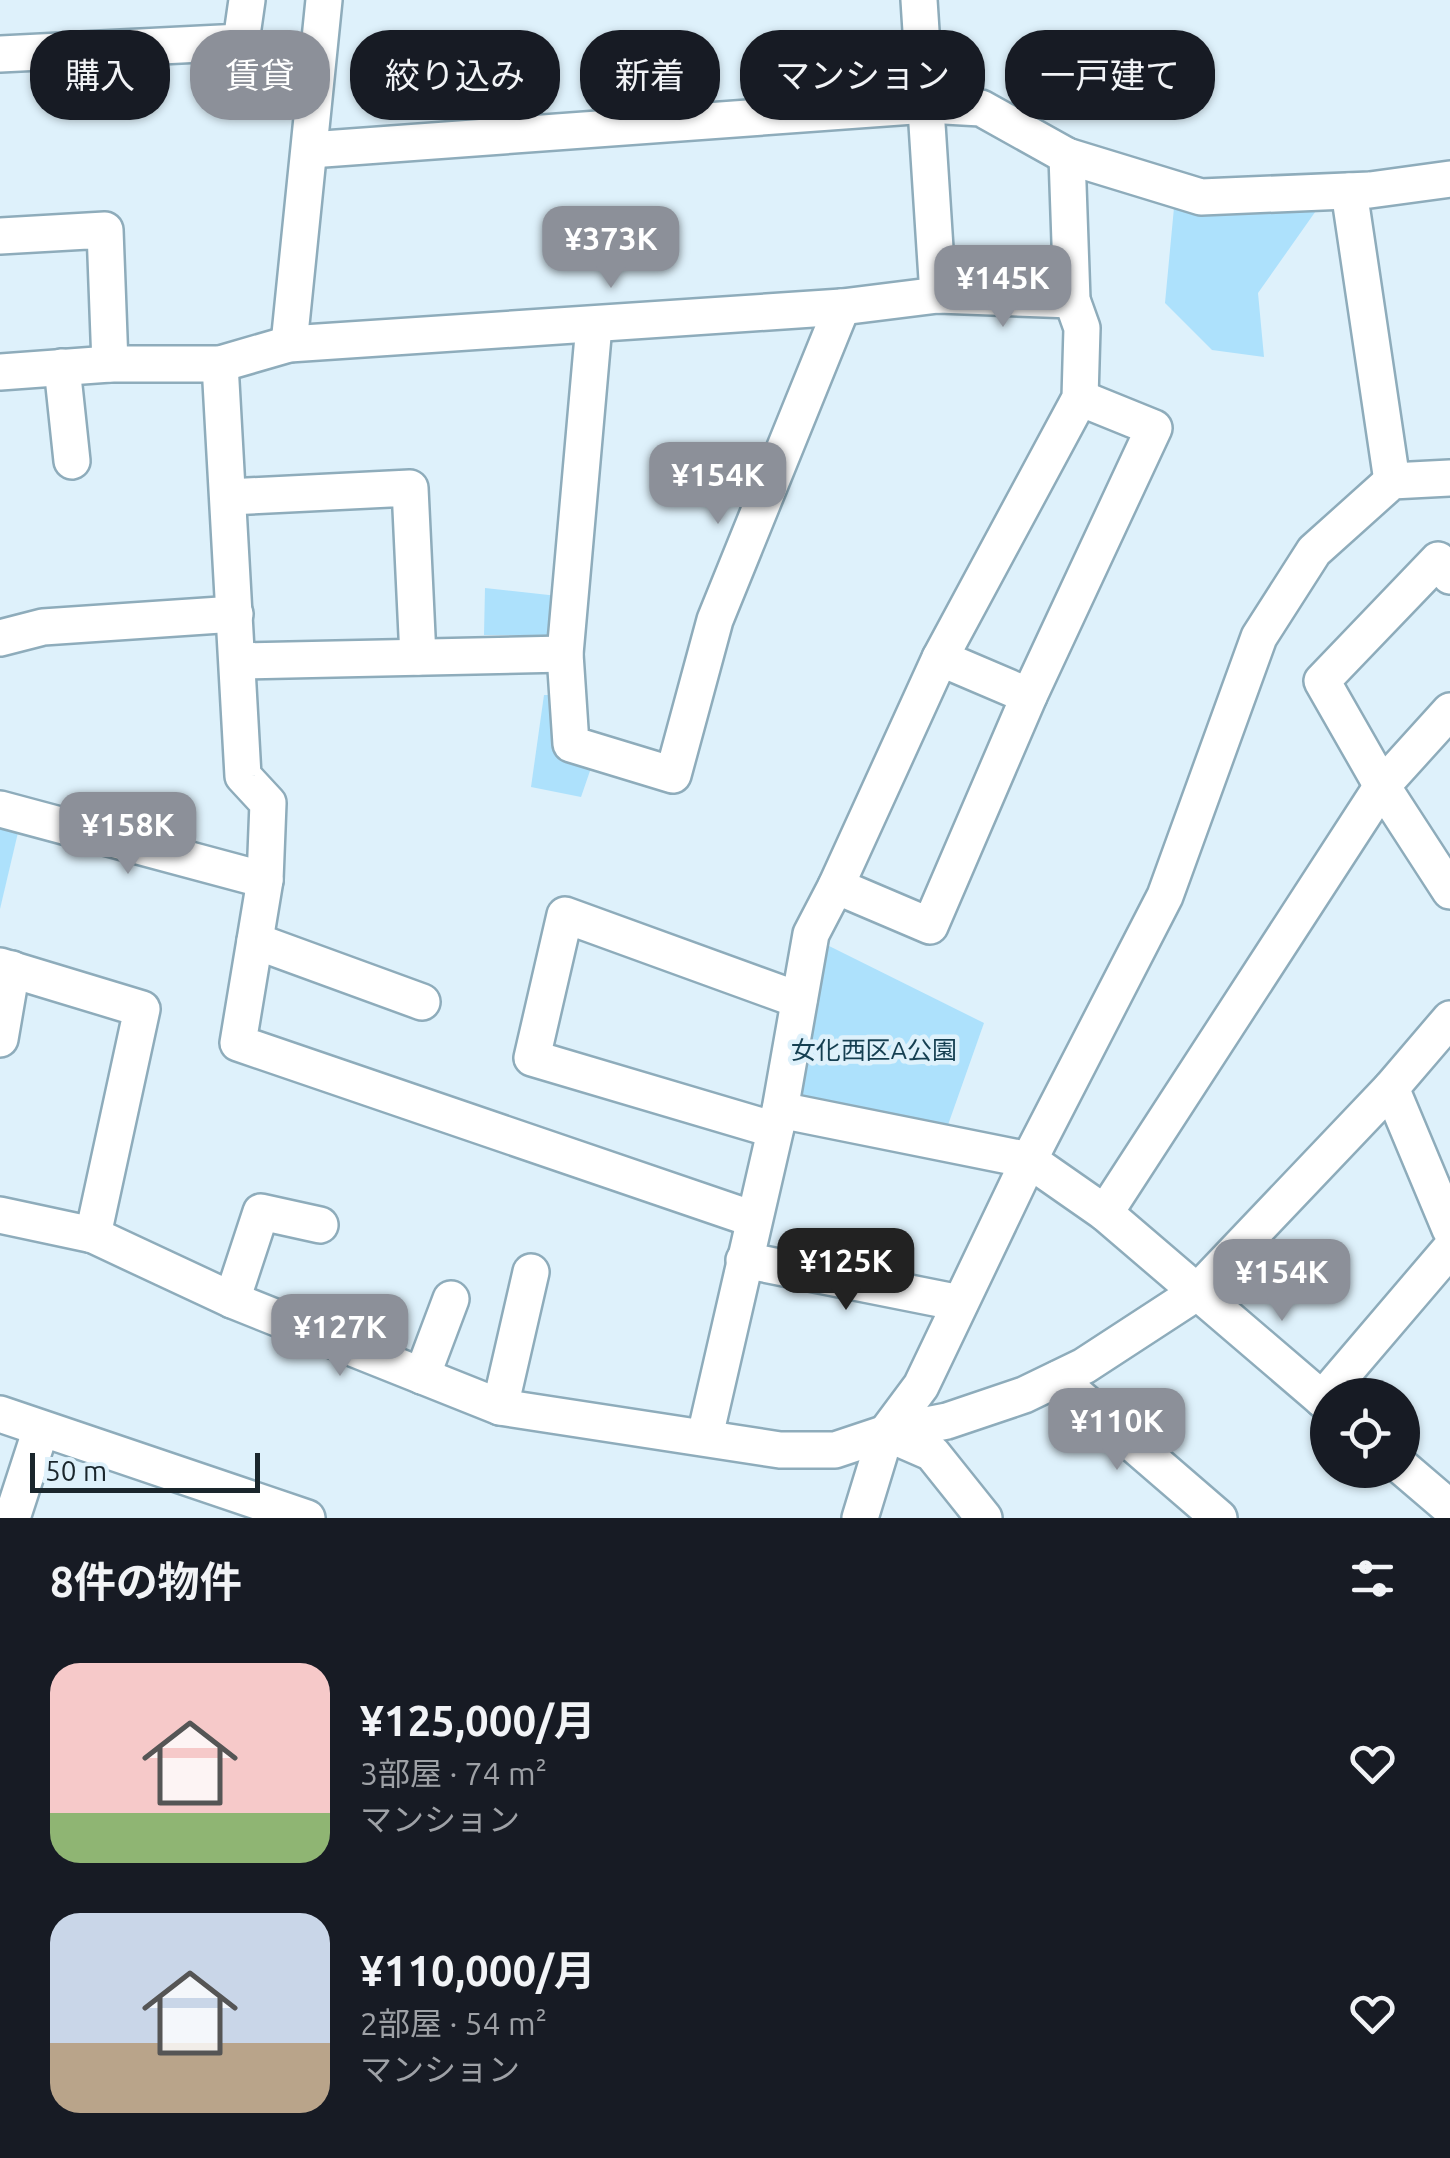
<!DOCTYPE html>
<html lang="ja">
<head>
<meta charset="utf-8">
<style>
  :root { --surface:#171b24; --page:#20242c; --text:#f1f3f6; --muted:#9ea1a6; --accent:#8c9099 }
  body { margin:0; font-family:Ubuntu,"Noto Sans JP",sans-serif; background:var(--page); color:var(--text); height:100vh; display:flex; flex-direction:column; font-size:38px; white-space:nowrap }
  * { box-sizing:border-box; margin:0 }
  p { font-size:32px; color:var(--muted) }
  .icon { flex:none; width:55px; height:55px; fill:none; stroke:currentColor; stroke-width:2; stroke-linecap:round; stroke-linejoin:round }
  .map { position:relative; height:1518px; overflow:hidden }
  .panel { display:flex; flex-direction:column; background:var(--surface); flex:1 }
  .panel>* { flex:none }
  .guide { position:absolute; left:30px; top:30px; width:1390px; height:90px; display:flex; gap:20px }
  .buttons { position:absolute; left:1310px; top:1378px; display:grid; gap:20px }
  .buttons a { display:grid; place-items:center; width:110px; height:110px; border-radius:50%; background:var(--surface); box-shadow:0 2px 8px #0004; font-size:50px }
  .scale { position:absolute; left:30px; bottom:25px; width:230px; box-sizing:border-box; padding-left:10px; border:5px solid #1a262c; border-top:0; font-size:28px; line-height:35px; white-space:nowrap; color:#1a262c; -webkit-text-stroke:8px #def1fb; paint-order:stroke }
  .price { position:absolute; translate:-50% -85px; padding:0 22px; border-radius:20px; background:var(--accent); color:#fff; font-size:32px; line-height:65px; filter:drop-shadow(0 2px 5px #0008) }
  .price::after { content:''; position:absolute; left:50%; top:60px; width:30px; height:22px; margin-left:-15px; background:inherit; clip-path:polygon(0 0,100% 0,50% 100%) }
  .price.on { background:#222; color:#fff }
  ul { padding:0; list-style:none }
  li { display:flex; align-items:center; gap:30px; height:250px; padding:0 50px }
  li span { display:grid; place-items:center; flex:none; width:280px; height:200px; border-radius:30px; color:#555 }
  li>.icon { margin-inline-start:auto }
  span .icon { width:120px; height:120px; fill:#fffc; stroke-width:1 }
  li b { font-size:42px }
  h2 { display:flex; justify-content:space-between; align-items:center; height:120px; padding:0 50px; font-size:42px }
  .chip { padding:0 35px; border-radius:40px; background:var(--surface); box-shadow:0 2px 8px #0004; font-size:35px; line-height:90px }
  .chip.on { background:var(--accent); color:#fff }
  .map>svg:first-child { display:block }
  .green { fill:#ade1fc }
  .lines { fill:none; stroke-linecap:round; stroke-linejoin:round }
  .street-casing { stroke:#8eacbb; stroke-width:40 }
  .street { stroke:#fff; stroke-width:35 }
  .labels { text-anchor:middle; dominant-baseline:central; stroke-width:9; stroke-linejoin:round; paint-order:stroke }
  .park-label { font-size:25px; fill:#153f51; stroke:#def1fb }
</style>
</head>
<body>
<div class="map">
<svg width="1450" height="1518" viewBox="0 0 1450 1518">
  <rect width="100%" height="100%" fill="#def1fb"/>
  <g class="green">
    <path d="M1175,197l150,1 -67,95 6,64 -52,-7 -47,-47z"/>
    <path d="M485,588l73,8 -3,30 -8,9h-63z"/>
    <path d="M544,695h8l40,70 -11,32 -50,-10z"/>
    <path d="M0,820l20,4 -20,85z"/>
    <path d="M817,940l167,83 -41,116 -158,-28z"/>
  </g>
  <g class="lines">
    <defs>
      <g id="street">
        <path d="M919,0l19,295"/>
        <path d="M0,54l241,-12 6,-42"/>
        <path d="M310,150l617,-45 54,3 86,48 134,41 169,-7 80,-11"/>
        <path d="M1349,191l43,290"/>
        <path d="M0,236l105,-6 5,134"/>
        <path d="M594,325l-29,329 6,90 102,31 42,-155 127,-313"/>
        <path d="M289,344l35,-344"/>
        <path d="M220,364l23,412 25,27 -3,77 -27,163 515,176"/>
        <path d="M62,367l10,94"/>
        <path d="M0,372l110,-8h110l69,-20 553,-37 96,-12 134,5"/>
        <path d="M228,497l182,-9 8,169"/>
        <path d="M1450,576l-12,-16 -116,121 60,105 68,105"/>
        <path d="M0,638l43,-11 192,-13"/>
        <path d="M940,658l89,38"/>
        <path d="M238,661l327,-7"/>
        <path d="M0,809l265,71"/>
        <path d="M836,886l94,40 99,-230 125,-268 -74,-30"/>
        <path d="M255,941l167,61"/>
        <path d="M0,966l142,43 -49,226"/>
        <path d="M0,1039l12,-70"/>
        <path d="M1391,1088l59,141"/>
        <path d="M780,1110l249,50 76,53 223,191"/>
        <path d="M775,1130l-243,-72 33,-143 234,85"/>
        <path d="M1105,1213l277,-427 68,-75"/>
        <path d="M0,1215l93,20 139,65 268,107 280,43h55l51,-17 61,-12 77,-26 60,-29 112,-73 195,-205 59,-69"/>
        <path d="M744,1260l216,43"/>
        <path d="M232,1300l29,-88 59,13"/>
        <path d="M422,1376l29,-77"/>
        <path d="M1058,1379l161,139"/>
        <path d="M1322,1399l128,-150"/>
        <path d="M500,1407l31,-135"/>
        <path d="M0,1414l307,104"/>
        <path d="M886,1433l46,20 52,65"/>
        <path d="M705,1436l75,-326 31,-176 25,-48 104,-228 140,-260 2,-70 -10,-28 -5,-144"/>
        <path d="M1402,1467l48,41"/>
        <path d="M12,1518l29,-89"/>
        <path d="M860,1518l26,-85 35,-47 108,-226 136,-264 94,-259 55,-86 78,-70 58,-3"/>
      </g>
    </defs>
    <use href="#street" class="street-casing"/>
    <use href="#street" class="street"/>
  </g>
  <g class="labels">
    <g class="park-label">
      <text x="874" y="1050">女化西区A公園</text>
    </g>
  </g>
</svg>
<div class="buttons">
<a><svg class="icon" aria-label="locate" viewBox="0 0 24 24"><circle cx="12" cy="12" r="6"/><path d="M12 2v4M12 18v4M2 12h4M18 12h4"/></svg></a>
</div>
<div class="scale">50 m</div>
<b class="price" style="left:611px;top:291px">¥373K</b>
<b class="price" style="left:1003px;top:330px">¥145K</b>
<b class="price" style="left:718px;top:527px">¥154K</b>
<b class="price" style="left:128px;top:877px">¥158K</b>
<b class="price on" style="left:846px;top:1313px">¥125K</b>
<b class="price" style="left:1282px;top:1324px">¥154K</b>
<b class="price" style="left:340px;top:1379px">¥127K</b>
<b class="price" style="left:1117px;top:1473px">¥110K</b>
<div class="guide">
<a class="chip">購入</a>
<a class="chip on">賃貸</a>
<a class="chip">絞り込み</a>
<a class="chip">新着</a>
<a class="chip">マンション</a>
<a class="chip">一戸建て</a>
</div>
</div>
<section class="panel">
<h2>8件の物件<svg class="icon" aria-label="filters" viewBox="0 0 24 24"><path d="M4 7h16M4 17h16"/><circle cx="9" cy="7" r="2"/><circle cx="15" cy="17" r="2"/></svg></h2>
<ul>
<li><span style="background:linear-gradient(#f6c9c9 75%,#8fb573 0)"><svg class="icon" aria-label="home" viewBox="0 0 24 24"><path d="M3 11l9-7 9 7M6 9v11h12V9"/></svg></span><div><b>¥125,000/月</b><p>3部屋 · 74 m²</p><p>マンション</p></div><svg class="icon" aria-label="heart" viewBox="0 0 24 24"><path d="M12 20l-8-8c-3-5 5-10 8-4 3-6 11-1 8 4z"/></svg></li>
<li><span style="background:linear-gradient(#c9d6e8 65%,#b9a48a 0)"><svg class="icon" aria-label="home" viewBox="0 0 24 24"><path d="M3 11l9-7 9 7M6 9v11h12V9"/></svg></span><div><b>¥110,000/月</b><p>2部屋 · 54 m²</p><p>マンション</p></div><svg class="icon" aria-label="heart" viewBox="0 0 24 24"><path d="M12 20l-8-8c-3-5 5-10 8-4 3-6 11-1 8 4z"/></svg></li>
</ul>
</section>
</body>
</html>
